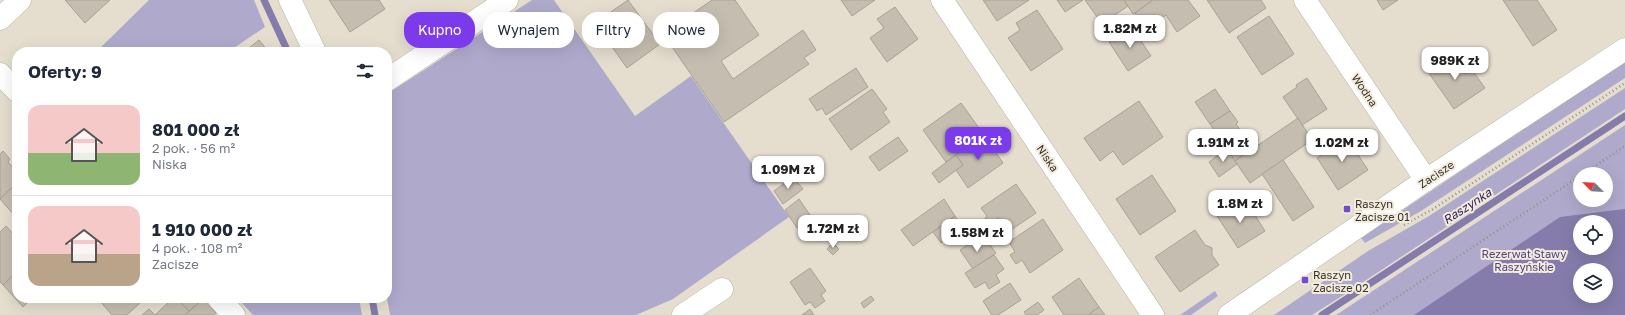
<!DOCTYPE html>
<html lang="pl">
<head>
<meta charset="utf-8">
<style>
  :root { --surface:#fff; --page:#f2f2f3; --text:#1f2937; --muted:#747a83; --line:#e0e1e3; --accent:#7c3aed }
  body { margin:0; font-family:"Golos Text",sans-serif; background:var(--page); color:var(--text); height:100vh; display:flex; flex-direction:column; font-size:15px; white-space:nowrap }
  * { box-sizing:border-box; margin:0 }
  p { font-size:13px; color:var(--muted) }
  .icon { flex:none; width:22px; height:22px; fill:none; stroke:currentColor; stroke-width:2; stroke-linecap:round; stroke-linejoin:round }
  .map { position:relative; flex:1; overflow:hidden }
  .sheet { position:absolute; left:12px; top:47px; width:380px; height:256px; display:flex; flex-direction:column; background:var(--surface); border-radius:16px; box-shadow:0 4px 16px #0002 }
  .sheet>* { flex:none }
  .guide { position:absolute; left:404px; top:12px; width:380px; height:36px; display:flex; gap:8px }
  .needle { width:26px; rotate:294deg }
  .controls { position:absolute; left:1573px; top:167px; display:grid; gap:8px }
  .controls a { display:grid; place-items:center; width:40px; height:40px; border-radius:50%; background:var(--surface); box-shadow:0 4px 16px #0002; font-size:20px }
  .price { position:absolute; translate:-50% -34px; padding:0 9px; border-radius:8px; background:#fff; color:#222; font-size:13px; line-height:26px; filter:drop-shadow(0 1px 2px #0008) }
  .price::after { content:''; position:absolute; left:50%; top:24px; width:12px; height:9px; margin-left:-6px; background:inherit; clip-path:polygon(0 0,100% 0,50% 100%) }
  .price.current { background:var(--accent); color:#fff }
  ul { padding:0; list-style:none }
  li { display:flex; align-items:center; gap:12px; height:100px; padding:0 16px }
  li+li { border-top:1px solid var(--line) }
  li span { display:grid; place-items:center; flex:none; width:112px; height:80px; border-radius:12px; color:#555 }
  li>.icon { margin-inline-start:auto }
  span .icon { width:48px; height:48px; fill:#fffc; stroke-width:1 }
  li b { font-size:17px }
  h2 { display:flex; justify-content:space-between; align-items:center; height:48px; padding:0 16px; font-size:17px }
  .pill { padding:0 14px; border-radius:16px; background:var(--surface); box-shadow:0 4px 16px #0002; font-size:14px; line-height:36px }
  .pill.current { background:var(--accent); color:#fff }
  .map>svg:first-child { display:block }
  .green { fill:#afaacc; fill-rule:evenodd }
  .water { fill:#857cab; fill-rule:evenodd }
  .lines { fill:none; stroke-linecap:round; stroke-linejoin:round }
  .stream { stroke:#857cab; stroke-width:7 }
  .building { fill:#c5beb0; stroke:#a9a294 }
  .minor-casing { stroke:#bab3a5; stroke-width:23 }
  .path { stroke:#969186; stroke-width:2.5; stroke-dasharray:1 3; stroke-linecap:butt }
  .minor { stroke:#fff; stroke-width:22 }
  .poi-dot { fill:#724fc9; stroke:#f3ebdc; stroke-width:1.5 }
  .labels { text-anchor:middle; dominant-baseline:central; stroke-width:4; stroke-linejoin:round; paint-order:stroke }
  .street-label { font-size:11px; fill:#35322c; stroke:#f3ebdc }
  .poi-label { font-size:11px; fill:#35322c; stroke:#f3ebdc; text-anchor:start }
  .park-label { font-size:11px; fill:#504280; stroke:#f3ebdc }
  .water-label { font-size:12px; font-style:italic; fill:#2e1e58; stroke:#f3ebdc }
</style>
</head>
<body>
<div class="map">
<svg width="1625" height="315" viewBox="0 0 1625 315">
  <rect width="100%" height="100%" fill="#e5decf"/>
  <g class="green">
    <path d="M149,0h105l11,27 -37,25h-132z"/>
    <path d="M532,0h22l81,116 56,-40 98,141 -116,82 -37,16h-246l-3,-17v-204z"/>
    <path d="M1625,61v17l-204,133 -56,32 -4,-5z"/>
    <path d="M1625,88v21l-283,187 -30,19h-38l94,-64 61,-35z"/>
    <path d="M1625,125v190h-289zM1580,174h26v26h-26zM1580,222h26v26h-26zM1580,270h26v26h-26z"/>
    <path d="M1215,291l3,5 -27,19h-11z"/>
    <path d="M247,298h112l3,17h-109l-12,-13z"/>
  </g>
  <path class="water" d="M1625,209v106h-211l146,-98zM1580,222h26v26h-26zM1580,270h26v26h-26z"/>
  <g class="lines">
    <g class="stream">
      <path d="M264,0l24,52"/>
      <path d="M372,298l3,17"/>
      <path d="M1322,315l303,-199"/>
    </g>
  </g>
  <g class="building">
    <path d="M65,0h45l-25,23z"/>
    <path d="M329,0h50l6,9 -35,23z"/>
    <path d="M628,0l32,44 -33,24 -32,-45z"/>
    <path d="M712,0h23l24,35 -38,26 12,18 70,-49 13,20 -12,8 5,6 -85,58 -61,-88z"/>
    <path d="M841,0h34l-23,16z"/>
    <path d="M983,0h46l-32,21z"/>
    <path d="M1057,0h26l-18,12z"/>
    <path d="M1085,0h39l4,6 -26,18z"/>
    <path d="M1124,0h29l-20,14z"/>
    <path d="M1153,0h35l12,16 -23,16 -11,-17 -20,15 -11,-17z"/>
    <path d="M1207,0h54l5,8 -37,25z"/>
    <path d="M1377,0h21l-15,10z"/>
    <path d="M1503,0h34l20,30 -24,16z"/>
    <path d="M895,7l23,32 -31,23 -17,-24 14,-10 -7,-9z"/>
    <path d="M1037,10l26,39 -32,22 -23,-33 12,-8 -4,-7z"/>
    <path d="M1269,16l25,38 -32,21 -25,-38z"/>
    <path d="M1132,27l19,29 -23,15 -19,-29z"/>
    <path d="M259,40l10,12h-25z"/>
    <path d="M1452,52l13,22 7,-4 13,18 -31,21 -28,-40z"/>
    <path d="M856,68l12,19 -42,28 -4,-7 -5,3 -8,-12z"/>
    <path d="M1307,78l20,31 -25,16 -19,-28 14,-10 -1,-2z"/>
    <path d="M872,89l15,20 -4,3 7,10 -39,28 -22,-31z"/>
    <path d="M1215,89l15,22 -20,13 -15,-22z"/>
    <path d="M1139,101l24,36 -40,28 -10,-14 -13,10 -16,-23z"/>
    <path d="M961,103l23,32 -38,27 -23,-32z"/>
    <path d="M1230,111l8,11 -2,2 17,24 -18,13 -25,-37z"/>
    <path d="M1298,118l14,22 -62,43 -15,-22z"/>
    <path d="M984,135l19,28 -35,25 -12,-18 7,-5 -7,-10z"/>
    <path d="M898,137l10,14 -29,20 -10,-14z"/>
    <path d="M1347,138l21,32 -30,20 -21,-32 14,-9 -3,-4 8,-6 2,5z"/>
    <path d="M1227,149l10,15 -18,13 -10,-15z"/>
    <path d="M3,151l7,8 -2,3 9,10v11l-17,16v-45z"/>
    <path d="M956,155l7,10 -24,18 -7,-10z"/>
    <path d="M1283,160l31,47 -21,14 -31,-47z"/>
    <path d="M1152,175l24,36 -36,24 -24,-36z"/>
    <path d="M793,177l10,12 -20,15 -9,-13z"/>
    <path d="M17,183v32l-2,1 -15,-17z"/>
    <path d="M1016,184l20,29 -28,19 -10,-14 -9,6 -4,-6 2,-2 -6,-8z"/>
    <path d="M799,199l13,19 -15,10 -12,-18z"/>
    <path d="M944,199l11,17 -42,30 -12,-16z"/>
    <path d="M1246,201l19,30 -27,17 -23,-35 12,-8 4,7z"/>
    <path d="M955,216l8,11 -22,16 -8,-11z"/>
    <path d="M1043,219l20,31 -33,23 -8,-13 -6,4 -6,-9 5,-3 -6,-10z"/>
    <path d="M6,226l8,9 -2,3 5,5v29l-14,13 -3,-3v-50z"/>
    <path d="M1195,230l10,15 7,3v7l7,10 -39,27 -25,-35z"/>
    <path d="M976,239l4,6 7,-4 9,12 -23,16 -13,-19z"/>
    <path d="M833,243l6,6 -6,6 -6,-6z"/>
    <path d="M994,255l10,14 -8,6 4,7 -11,7 -4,-7 -10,6 -10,-15z"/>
    <path d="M810,268l16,23 -5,4 4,6 -10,7 -5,-6 -5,3 -15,-23z"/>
    <path d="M17,272v26h15l-9,9 -20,-22z"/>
    <path d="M1079,278l20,29 -11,8h-24l-12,-18z"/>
    <path d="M1010,283l11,17 -23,15h-6l-9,-14z"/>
    <path d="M871,296l3,4 -10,8 -3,-5z"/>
    <path d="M99,298h43l1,2 -16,15h-15l-14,-16z"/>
    <path d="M173,298h3l13,13 -4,4h-43l7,-6 6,6z"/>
    <path d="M180,298h22l1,1 -14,12 -11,-11z"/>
    <path d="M203,299l13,14 -2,2h-29z"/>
    <path d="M1038,302l6,8 -7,5h-11l-2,-3z"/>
    <path d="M1099,307l6,8h-17z"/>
    <path d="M810,309l4,6h-12z"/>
  </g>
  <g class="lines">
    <defs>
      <g id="minor">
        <path d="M290,0l25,52"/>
        <path d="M942,0l211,315"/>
        <path d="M1305,0l121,180"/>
        <path d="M0,19l20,-19"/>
        <path d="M0,74l17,17"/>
        <path d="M387,80l120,-80"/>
        <path d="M218,298l16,17"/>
        <path d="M683,315l39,-26"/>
        <path d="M1229,315l197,-135 199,-131"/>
      </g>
    </defs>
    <use href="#minor" class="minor-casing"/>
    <g class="path">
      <path d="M1583,174l42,-28"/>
      <path d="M1404,225l29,-16 192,-126"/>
      <path d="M1370,315l210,-139"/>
    </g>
    <use href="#minor" class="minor"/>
  </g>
  <g class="poi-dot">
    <rect x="1343" y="205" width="8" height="8" rx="2"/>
    <rect x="1301" y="276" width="8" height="8" rx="2"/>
  </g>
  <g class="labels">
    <g class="street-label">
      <text transform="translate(1365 90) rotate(56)">Wodna</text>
      <text transform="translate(1048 158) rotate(56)">Niska</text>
      <text transform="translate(1436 174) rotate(-34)">Zacisze</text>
    </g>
    <g class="poi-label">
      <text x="1355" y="203">Raszyn<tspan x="1355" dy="13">Zacisze 01</tspan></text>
      <text x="1313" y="274">Raszyn<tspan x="1313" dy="13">Zacisze 02</tspan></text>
    </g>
    <g class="park-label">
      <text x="1524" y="253">Rezerwat Stawy<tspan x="1524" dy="13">Raszyńskie</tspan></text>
    </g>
    <g class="water-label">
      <text transform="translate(1467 206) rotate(-33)">Raszynka</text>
    </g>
  </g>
</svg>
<div class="controls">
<a><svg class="needle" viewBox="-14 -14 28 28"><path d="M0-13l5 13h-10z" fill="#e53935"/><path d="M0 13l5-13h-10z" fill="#747a83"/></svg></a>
<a><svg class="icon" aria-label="locate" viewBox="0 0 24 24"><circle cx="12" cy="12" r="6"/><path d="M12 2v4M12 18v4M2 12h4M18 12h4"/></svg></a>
<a><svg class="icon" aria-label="layers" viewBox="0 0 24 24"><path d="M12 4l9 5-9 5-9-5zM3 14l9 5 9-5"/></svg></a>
</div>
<b class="price" style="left:1130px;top:49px">1.82M zł</b>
<b class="price" style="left:1455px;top:81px">989K zł</b>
<b class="price current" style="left:978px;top:161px">801K zł</b>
<b class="price" style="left:1223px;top:163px">1.91M zł</b>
<b class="price" style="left:1342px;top:163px">1.02M zł</b>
<b class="price" style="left:788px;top:190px">1.09M zł</b>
<b class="price" style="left:1240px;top:224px">1.8M zł</b>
<b class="price" style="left:833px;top:249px">1.72M zł</b>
<b class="price" style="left:977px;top:253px">1.58M zł</b>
<div class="guide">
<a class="pill current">Kupno</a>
<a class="pill">Wynajem</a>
<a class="pill">Filtry</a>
<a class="pill">Nowe</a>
</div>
<section class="sheet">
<h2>Oferty: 9<svg class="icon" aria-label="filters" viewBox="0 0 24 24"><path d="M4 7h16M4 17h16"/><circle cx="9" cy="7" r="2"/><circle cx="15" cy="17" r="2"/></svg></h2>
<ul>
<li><span style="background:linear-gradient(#f6c9c9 60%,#8fb573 0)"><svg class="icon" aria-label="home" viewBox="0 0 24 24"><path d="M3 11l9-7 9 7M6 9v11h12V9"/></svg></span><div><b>801 000 zł</b><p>2 pok. · 56 m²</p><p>Niska</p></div></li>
<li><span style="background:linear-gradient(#f6c9c9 60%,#b9a48a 0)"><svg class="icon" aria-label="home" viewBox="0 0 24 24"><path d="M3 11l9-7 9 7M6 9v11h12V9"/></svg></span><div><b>1 910 000 zł</b><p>4 pok. · 108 m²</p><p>Zacisze</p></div></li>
</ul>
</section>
</div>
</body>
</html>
